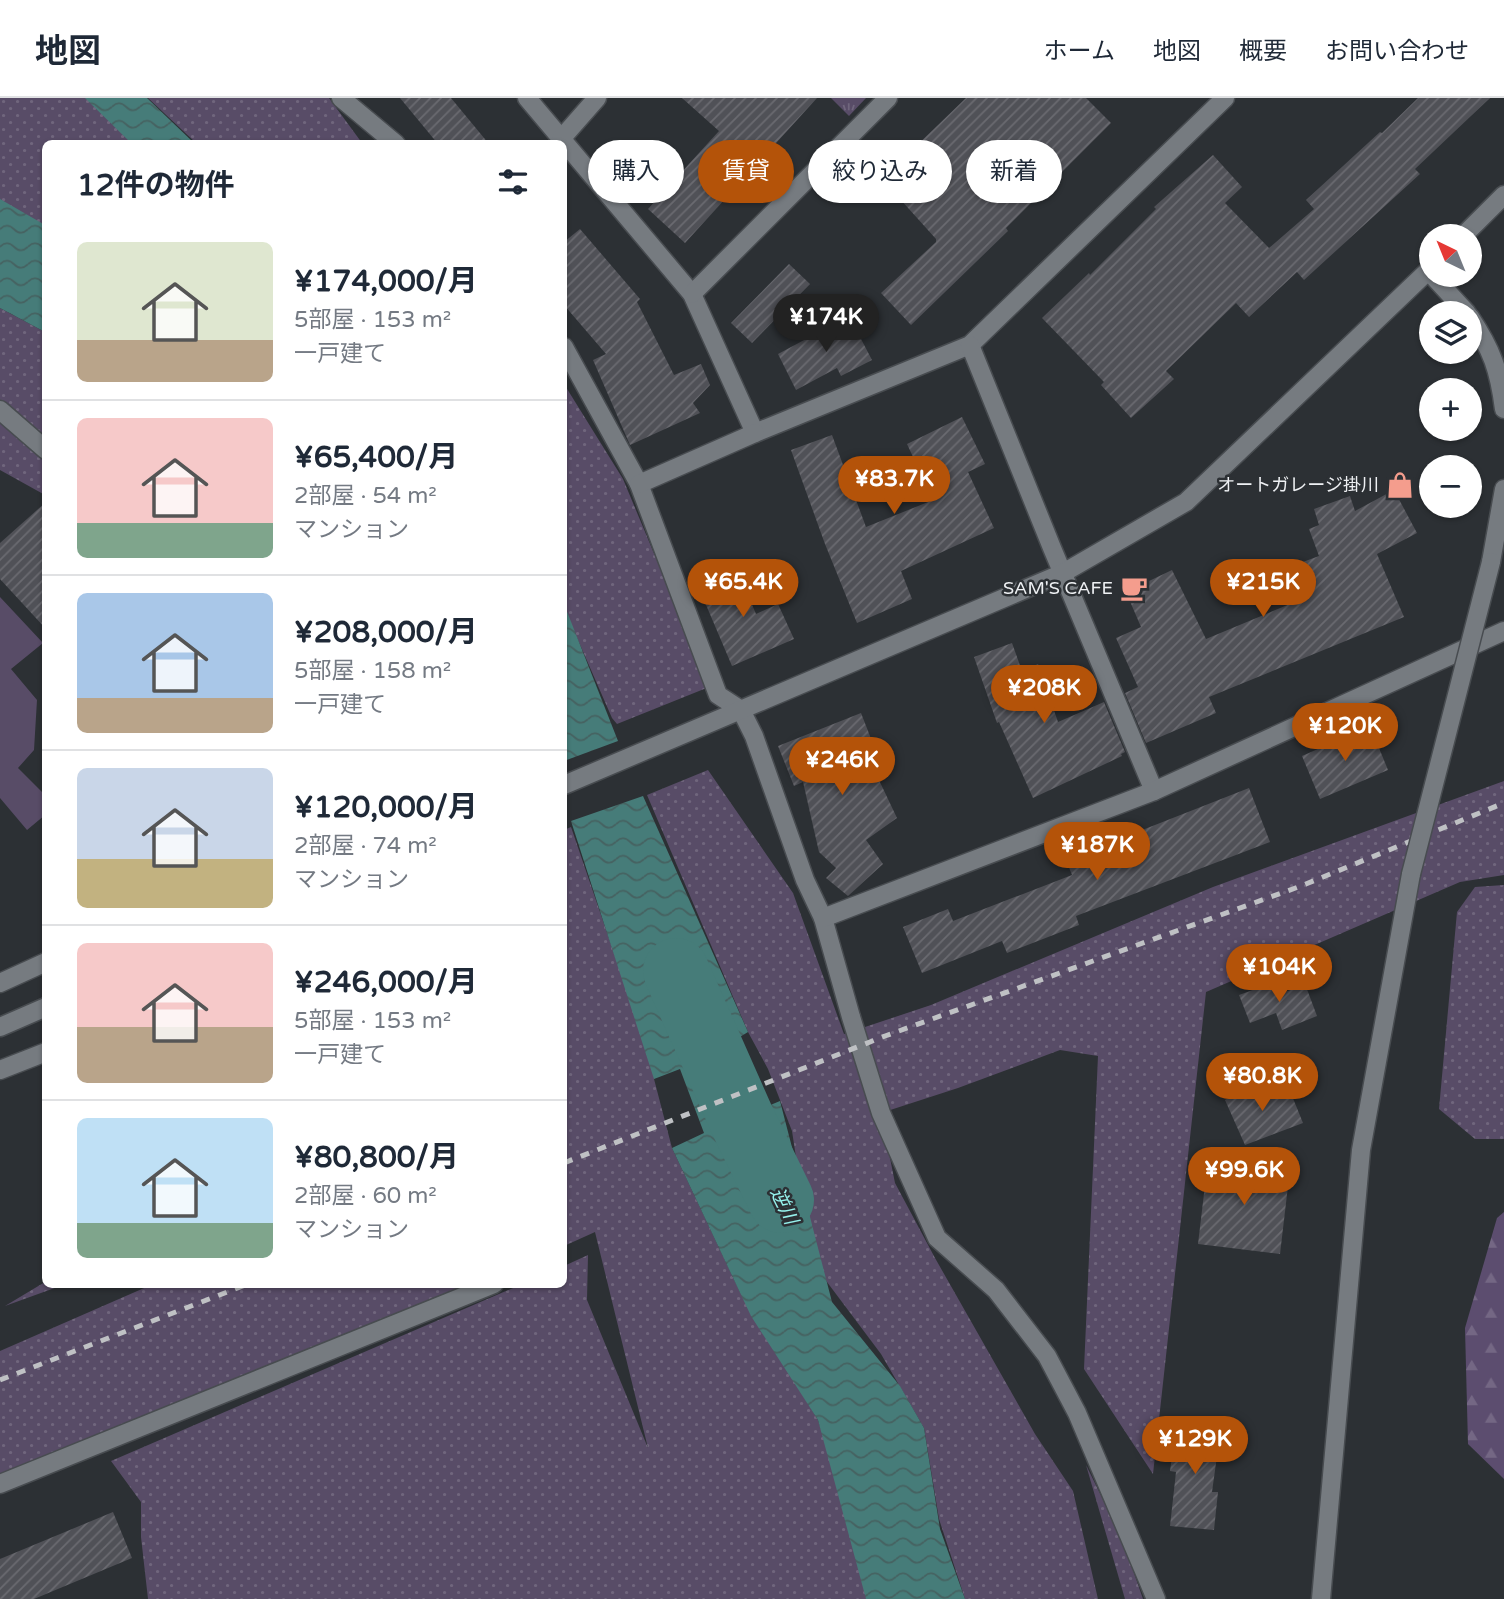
<!DOCTYPE html>
<html lang="ja">
<head>
<meta charset="utf-8">
<style>
  :root { --surface:#fff; --page:#f2f2f3; --text:#1f2937; --muted:#747a83; --line:#e0e1e3; --accent:#b45309 }
  body { margin:0; font-family:"Varela Round","Noto Sans JP",sans-serif; background:var(--page); color:var(--text); height:100vh; display:flex; flex-direction:column; font-size:26px; white-space:nowrap }
  * { box-sizing:border-box; margin:0 }
  p { font-size:23px; color:var(--muted) }
  .icon { flex:none; width:38px; height:38px; fill:none; stroke:currentColor; stroke-width:2; stroke-linecap:round; stroke-linejoin:round }
  .map { position:relative; flex:1; overflow:hidden }
  .drawer { position:absolute; left:42px; top:42px; width:525px; height:1148px; display:flex; flex-direction:column; background:var(--surface); border-radius:10px; box-shadow:0 2px 5px #0004 }
  .drawer>* { flex:none }
  .banner { position:absolute; left:588px; top:42px; width:665px; height:63px; display:flex; gap:14px }
  .needle { width:46px; rotate:317deg }
  .controls { position:absolute; left:1419px; top:126px; display:grid; gap:14px }
  .controls a { display:grid; place-items:center; width:63px; height:63px; border-radius:50%; background:var(--surface); box-shadow:0 2px 5px #0004; font-size:35px }
  .price { position:absolute; translate:-50% -60px; padding:0 16px; border-radius:24px; background:var(--accent); color:#fff; font-size:23px; line-height:46px; filter:drop-shadow(0 2px 4px #0008) }
  .price::after { content:''; position:absolute; left:50%; top:42px; width:21px; height:16px; margin-left:-10px; background:inherit; clip-path:polygon(0 0,100% 0,50% 100%) }
  .price.selected { background:#222; color:#fff }
  ul { padding:0; list-style:none }
  li { display:flex; align-items:center; gap:21px; height:175px; padding:0 35px }
  li+li { border-top:2px solid var(--line) }
  li span { display:grid; place-items:center; flex:none; width:196px; height:140px; border-radius:10px; color:#555 }
  li>.icon { margin-inline-start:auto }
  span .icon { width:84px; height:84px; fill:#fffc; stroke-width:1 }
  li b { font-size:30px }
  h2 { display:flex; justify-content:space-between; align-items:center; height:84px; padding:0 35px; font-size:30px }
  .tag { padding:0 24px; border-radius:32px; background:var(--surface); box-shadow:0 2px 5px #0004; font-size:24px; line-height:63px }
  .tag.selected { background:var(--accent); color:#fff }
  header { display:flex; align-items:center; gap:42px; box-sizing:border-box; height:98px; padding:0 35px; background:var(--surface); border-bottom:2px solid var(--line) }
  header strong { font-size:33px }
  nav { display:flex; gap:38px; margin-inline-start:auto; font-size:24px }
  .map>svg:first-child { display:block }
  .grass { fill:url(#grass-dots) }
  .forest { fill:url(#forest-firs) }
  .park { fill:url(#park-tufts) }
  .garden { fill:#584c67 }
  .water { fill:url(#water-waves) }
  .lines { fill:none; stroke-linecap:round; stroke-linejoin:round }
  .river { stroke:#467c79; stroke-width:66 }
  .building { fill:url(#building-hatch) }
  .minor-casing { stroke:#484c50; stroke-width:21 }
  .tertiary-casing { stroke:#484c50; stroke-width:21 }
  .minor { stroke:#767b80; stroke-width:18 }
  .tertiary { stroke:#767b80; stroke-width:18 }
  .rail { stroke:#bfc1c4; stroke-width:5; stroke-dasharray:9 9; stroke-linecap:butt }
  .tertiary-bridge-casing { stroke:#484c50; stroke-width:21; stroke-linecap:butt }
  .tertiary-bridge { stroke:#767b80; stroke-width:18 }
  .labels { text-anchor:middle; dominant-baseline:central; stroke-width:5; stroke-linejoin:round; paint-order:stroke }
  .poi-label { font-size:18px; fill:#eef0f3; stroke:#2c3034; text-anchor:end }
  .water-label { font-size:19px; font-style:italic; fill:#96f2ed; stroke:#2c3034 }
</style>
</head>
<body>
<header>
<strong>地図</strong>
<nav><a>ホーム</a><a>地図</a><a>概要</a><a>お問い合わせ</a></nav>
</header>
<div class="map">
<svg width="1504" height="1501" viewBox="0 0 1504 1501">
  <defs>
    <pattern id="grass-dots" width="8" height="8" patternUnits="userSpaceOnUse" patternTransform="scale(1.75)"><rect width="8" height="8" fill="#584c67"/><path d="M2 2h.1M6 6h.1" fill="none" stroke="#70667d" stroke-width="1.8" stroke-linecap="round"/></pattern>
    <pattern id="forest-firs" width="22" height="20" patternUnits="userSpaceOnUse" patternTransform="scale(1.75)"><rect width="22" height="20" fill="#5c4d6f"/><path d="M5 1l3.5 6h-7zM16 11l3.5 6h-7z" fill="#746784"/></pattern>
    <pattern id="park-tufts" width="24" height="20" patternUnits="userSpaceOnUse" patternTransform="scale(1.75)"><rect width="24" height="20" fill="#584c67"/><path d="M3 7l-1-3M5 7V3M7 7l1-3M15 17l-1-3M17 17v-4M19 17l1-3" fill="none" stroke="#70667d"/></pattern>
    <pattern id="water-waves" width="16" height="10" patternUnits="userSpaceOnUse" patternTransform="scale(1.75)"><rect width="16" height="10" fill="#467c79"/><path d="M0 5q4-4 8 0t8 0" fill="none" stroke="#466261"/></pattern>
    <pattern id="building-hatch" width="6" height="6" patternUnits="userSpaceOnUse" patternTransform="scale(1.75)"><rect width="6" height="6" fill="#505157"/><path d="M-1 1l2-2M0 6l6-6M5 7l2-2" fill="none" stroke="#6a6a70"/></pattern>
  </defs>
  <rect width="100%" height="100%" fill="#2c3034"/>
  <g class="grass">
    <path d="M0,0h93l41,45 -88,1 -1,81 -45,-18z"/>
    <path d="M148,0h181l33,45h-166z"/>
    <path d="M0,210l45,24v163l-45,-25z"/>
    <path d="M564,286l59,95 75,180 16,26 -97,39 -5,-6 -48,-110z"/>
    <path d="M708,672l85,123 51,141 87,-29 282,-118 291,-106v94l-44,7 -254,110 -53,482 -69,-105 14,-313 -38,-6 -102,38 -77,25 14,70 40,75 100,176 38,57 25,108h-133l-26,-80 -15,-91 -43,-74 -69,-92 -20,-131 -24,-62 -20,-37 -101,-237z"/>
    <path d="M571,729l85,249 -2,3 18,69 68,144 78,128 59,179h-729l-7,-62v-35l-30,-41 409,-176 44,-1v-18l24,-11 -1,45 61,148 -53,-216 -31,14v-416z"/>
    <path d="M1504,787v254h-29l-36,-30 18,-197 18,-25z"/>
    <path d="M45,1184l1,2 17,1 -58,21z"/>
    <path d="M151,1187h327l-478,190v-124z"/>
    <path d="M1086,1367l36,73 21,61h-18z"/>
  </g>
  <path class="forest" d="M1504,1114v267l-36,-35 -3,-116 32,-110z"/>
  <path class="park" d="M831,0h35l-17,18z"/>
  <path class="garden" d="M0,499l43,46 -32,26 26,31 -3,50 -16,18 27,27v20l-18,15 -27,-32z"/>
  <g class="water">
    <path d="M85,0h62l47,45h-63z"/>
    <path d="M0,101l45,26v107l-45,-24z"/>
    <path d="M564,506l54,137 -54,20z"/>
    <path d="M643,698l105,236 -41,25 22,65 51,-21 52,201 68,84 24,42 16,101 25,70h-99l-48,-179 -67,-104 -79,-168 32,-15 -24,-64 -26,10 -83,-258z"/>
  </g>
  <g class="lines">
    <path class="river" d="M676,873l66,149 39,80"/>
  </g>
  <g class="building">
    <path d="M400,0h51l38,46h-51z"/>
    <path d="M682,0h135l-132,145 -37,-34 71,-78z"/>
    <path d="M966,0h120l25,25 -105,105 2,3 -97,94 -30,-32 55,-51v-3l-54,-60z"/>
    <path d="M1418,0h72l-75,71 5,5 -116,106 -7,-8 -48,45 -13,-14 -70,68 8,8 -43,39 -30,-33 3,-3 -62,-64 47,-45 1,2 66,-66 -2,-2 59,-52 29,32 -17,16 44,45 45,-39 -8,-9 74,-68 2,1z"/>
    <path d="M580,131l60,70 -3,3 37,73 27,-11 9,21 -17,18 7,10 -70,32 -37,-85 13,-6 -42,-49v-63z"/>
    <path d="M789,166l21,20 -58,59 -21,-20z"/>
    <path d="M849,218l23,44 -31,16 -4,-8 -41,22 -18,-36z"/>
    <path d="M962,319l23,47 -17,8 26,56 -93,43 11,28 -55,24 -32,-79 -34,-94 41,-15 34,92 67,-27 -26,-56z"/>
    <path d="M1394,392l23,43 -40,21 27,63 -195,80 7,16 -70,30 -21,-50 13,-6 -22,-49 25,-11 -15,-35 46,-22 34,69 98,-41 -12,-32 27,-10 -10,-27 10,-4 -5,-16 36,-13 5,15z"/>
    <path d="M46,404v127l-46,-50v-36z"/>
    <path d="M737,471l19,45 22,-10 16,35 -62,27 -34,-80z"/>
    <path d="M1012,545l10,28 16,-7 20,58 46,-20 21,50 -4,2 1,2 -89,42 -34,-76 -2,1 -23,-66z"/>
    <path d="M861,615l16,41 -9,3 29,61 -31,22 17,24 -35,32 -22,-18 10,-10 -17,-16 -16,-70 -9,4 -16,-40z"/>
    <path d="M1370,628l18,44 -68,29 -18,-43z"/>
    <path d="M1249,690l21,54 -194,74 3,9 -72,28 -5,-12 -80,32 -19,-46 45,-18 5,12 119,-46 -6,-15z"/>
    <path d="M1280,882l5,12 20,-8 12,32 -35,14 -6,-17 -26,10 -11,-28z"/>
    <path d="M1260,984l9,17 21,-8 13,32 -58,22 -20,-45z"/>
    <path d="M1208,1062l82,9 -10,85 -82,-10z"/>
    <path d="M1177,1324l44,5 -9,65h6l-4,38 -44,-4 6,-54 -6,-1z"/>
    <path d="M113,1414l19,46 -98,41h-34v-40z"/>
  </g>
  <g class="lines">
    <defs>
      <g id="minor">
        <path d="M341,0l55,46"/>
        <path d="M527,0l165,196 63,139 215,-88 255,-247"/>
        <path d="M561,41l36,-41"/>
        <path d="M692,196l196,-196"/>
        <path d="M970,247l82,203 102,243"/>
        <path d="M564,249l75,137 79,211 23,15 13,26 51,144 18,38 28,99 30,96 56,125 59,52 51,66 30,57 79,186"/>
        <path d="M0,312l46,40"/>
        <path d="M639,386l116,-51"/>
        <path d="M823,820l331,-127 350,-160"/>
        <path d="M0,885l46,-21"/>
        <path d="M0,972l46,-18"/>
        <path d="M0,1386l494,-200"/>
      </g>
      <g id="tertiary">
        <path d="M1463,138l41,-41"/>
        <path d="M1432,177l35,38"/>
        <path d="M1470,219c22,33 29,53 34,92"/>
        <path d="M1491,464l13,-73"/>
        <path d="M564,687l499,-212 123,-71 246,-235"/>
        <path d="M0,929l46,-20"/>
        <path d="M1321,1501l40,-449 50,-276"/>
      </g>
    </defs>
    <use href="#minor" class="minor-casing"/>
    <use href="#tertiary" class="tertiary-casing"/>
    <use href="#minor" class="minor"/>
    <use href="#tertiary" class="tertiary"/>
    <g class="rail">
      <path d="M564,1065l321,-127 416,-150 203,-83"/>
      <path d="M0,1282l248,-96"/>
    </g>
    <defs>
      <path id="tertiary-bridge" d="M1411,776l80,-312"/>
    </defs>
    <use href="#tertiary-bridge" class="tertiary-bridge-casing"/>
    <use href="#tertiary-bridge" class="tertiary-bridge"/>
  </g>
  <defs>
    <symbol id="shop-bare" viewBox="-9 -9 18 18"><path d="M-5-2.5h2.3a2.7 3.5 0 0 1 5.4 0H5L5.5 6h-11ZM-1.5-2.5h3a1.5 2.3 0 0 0-3 0Z" fill="#f49d8d" stroke="#2c3034" stroke-width="2.5" paint-order="stroke"/></symbol>
    <symbol id="cafe-bare" viewBox="-9 -9 18 18"><path d="M-5.5-4.5H6V0H3Q3 3.5 0 3.5H-2.5Q-5.5 3.5-5.5 0ZM3-3.2v2h1.7v-2ZM-6 4.5H4V6H-6Z" fill="#f49d8d" stroke="#2c3034" stroke-width="2.5" paint-order="stroke"/></symbol>
  </defs>
  <g fill-rule="evenodd">
    <use href="#shop-bare" x="1381" y="368" width="38" height="38"/>
    <use href="#cafe-bare" x="1115" y="471" width="38" height="38"/>
  </g>
  <g class="labels">
    <g class="poi-label">
      <text x="1379" y="387">オートガレージ掛川</text>
      <text x="1113" y="490">SAM'S CAFE</text>
    </g>
    <g class="water-label">
      <text transform="translate(784 1108) rotate(64)">逆川</text>
    </g>
  </g>
</svg>
<div class="controls">
<a><svg class="needle" viewBox="-14 -14 28 28"><path d="M0-13l5 13h-10z" fill="#e53935"/><path d="M0 13l5-13h-10z" fill="#747a83"/></svg></a>
<a><svg class="icon" aria-label="layers" viewBox="0 0 24 24"><path d="M12 4l9 5-9 5-9-5zM3 14l9 5 9-5"/></svg></a>
<a>+</a>
<a>−</a>
</div>
<b class="price selected" style="left:826px;top:256px">¥174K</b>
<b class="price" style="left:894px;top:418px">¥83.7K</b>
<b class="price" style="left:743px;top:521px">¥65.4K</b>
<b class="price" style="left:1263px;top:521px">¥215K</b>
<b class="price" style="left:1044px;top:627px">¥208K</b>
<b class="price" style="left:1345px;top:665px">¥120K</b>
<b class="price" style="left:842px;top:699px">¥246K</b>
<b class="price" style="left:1097px;top:784px">¥187K</b>
<b class="price" style="left:1279px;top:906px">¥104K</b>
<b class="price" style="left:1262px;top:1015px">¥80.8K</b>
<b class="price" style="left:1244px;top:1109px">¥99.6K</b>
<b class="price" style="left:1195px;top:1378px">¥129K</b>
<div class="banner">
<a class="tag">購入</a>
<a class="tag selected">賃貸</a>
<a class="tag">絞り込み</a>
<a class="tag">新着</a>
</div>
<section class="drawer">
<h2>12件の物件<svg class="icon" aria-label="filters" viewBox="0 0 24 24"><path d="M4 7h16M4 17h16"/><circle cx="9" cy="7" r="2"/><circle cx="15" cy="17" r="2"/></svg></h2>
<ul>
<li><span style="background:linear-gradient(#dfe7d0 70%,#b9a48a 0)"><svg class="icon" aria-label="home" viewBox="0 0 24 24"><path d="M3 11l9-7 9 7M6 9v11h12V9"/></svg></span><div><b>¥174,000/月</b><p>5部屋 · 153 m²</p><p>一戸建て</p></div></li>
<li><span style="background:linear-gradient(#f6c9c9 75%,#7fa58c 0)"><svg class="icon" aria-label="home" viewBox="0 0 24 24"><path d="M3 11l9-7 9 7M6 9v11h12V9"/></svg></span><div><b>¥65,400/月</b><p>2部屋 · 54 m²</p><p>マンション</p></div></li>
<li><span style="background:linear-gradient(#a9c7e8 75%,#b9a48a 0)"><svg class="icon" aria-label="home" viewBox="0 0 24 24"><path d="M3 11l9-7 9 7M6 9v11h12V9"/></svg></span><div><b>¥208,000/月</b><p>5部屋 · 158 m²</p><p>一戸建て</p></div></li>
<li><span style="background:linear-gradient(#c9d6e8 65%,#c2b280 0)"><svg class="icon" aria-label="home" viewBox="0 0 24 24"><path d="M3 11l9-7 9 7M6 9v11h12V9"/></svg></span><div><b>¥120,000/月</b><p>2部屋 · 74 m²</p><p>マンション</p></div></li>
<li><span style="background:linear-gradient(#f6c9c9 60%,#b9a48a 0)"><svg class="icon" aria-label="home" viewBox="0 0 24 24"><path d="M3 11l9-7 9 7M6 9v11h12V9"/></svg></span><div><b>¥246,000/月</b><p>5部屋 · 153 m²</p><p>一戸建て</p></div></li>
<li><span style="background:linear-gradient(#bfe0f5 75%,#7fa58c 0)"><svg class="icon" aria-label="home" viewBox="0 0 24 24"><path d="M3 11l9-7 9 7M6 9v11h12V9"/></svg></span><div><b>¥80,800/月</b><p>2部屋 · 60 m²</p><p>マンション</p></div></li>
</ul>
</section>
</div>
</body>
</html>
